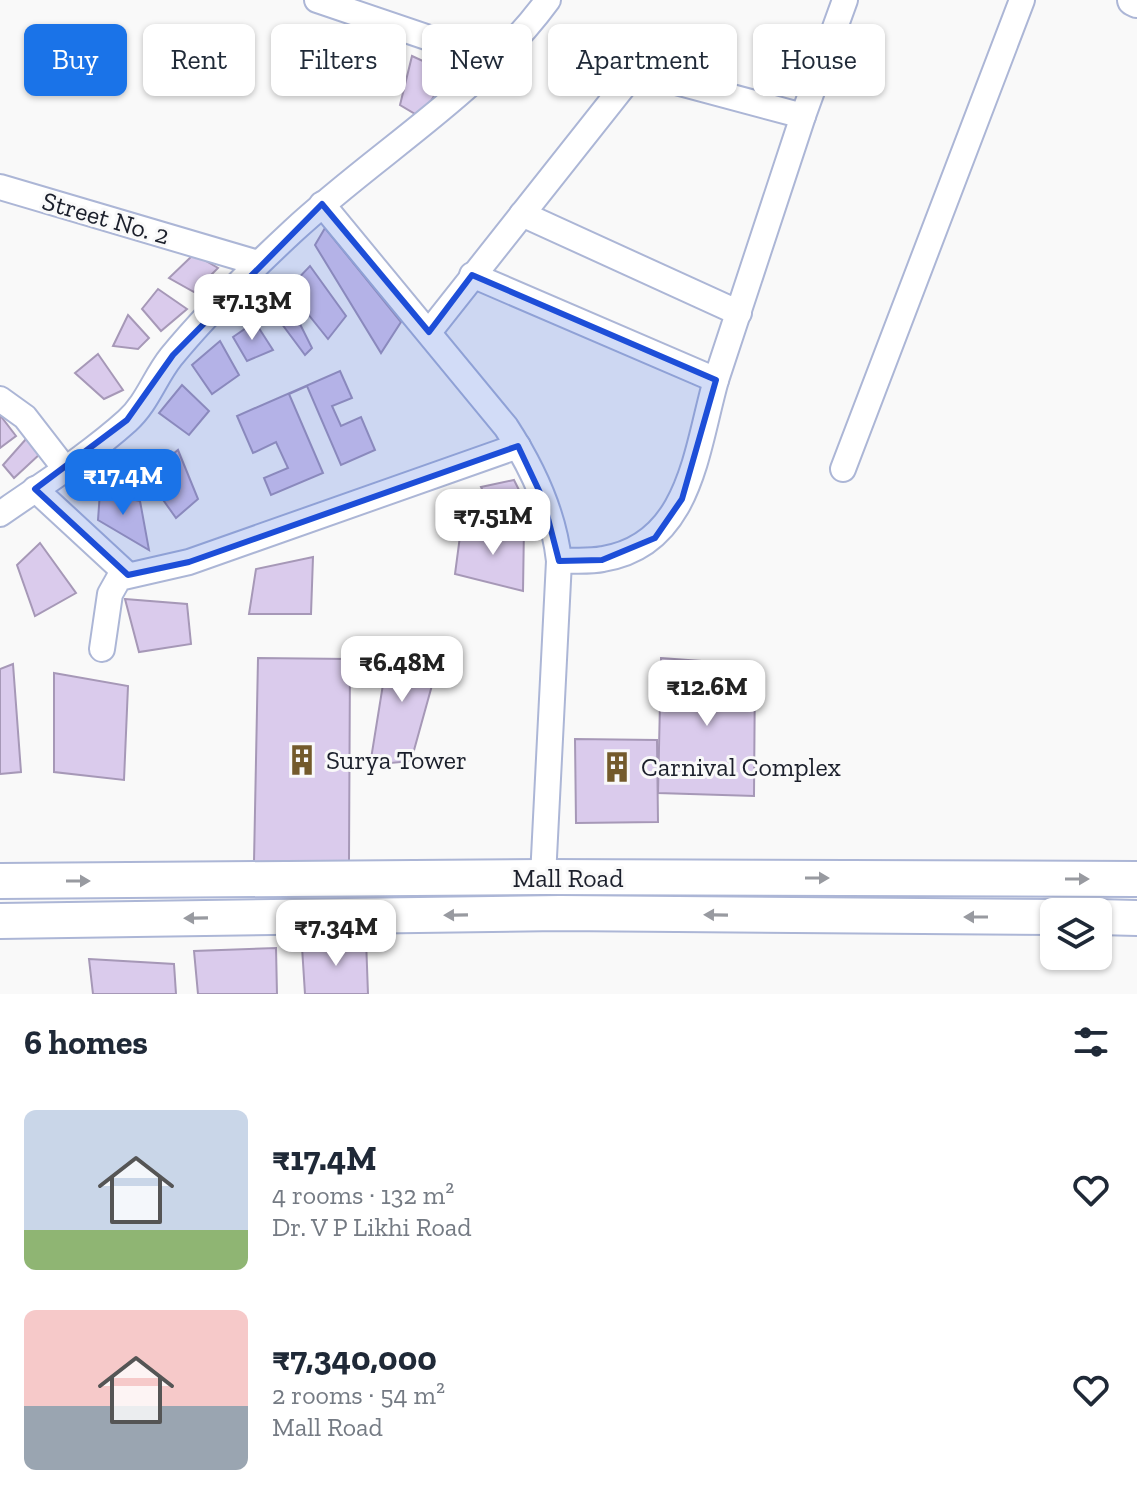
<!DOCTYPE html>
<html lang="en">
<head>
<meta charset="utf-8">
<style>
  :root { --surface:#fff; --page:#f2f2f3; --text:#1f2937; --muted:#747a83; --accent:#1a73e8 }
  body { margin:0; font-family:"Zilla Slab",serif; background:var(--page); color:var(--text); height:100vh; display:flex; flex-direction:column; font-size:30px; white-space:nowrap }
  * { box-sizing:border-box; margin:0 }
  p { font-size:26px; color:var(--muted) }
  .icon { flex:none; width:44px; height:44px; fill:none; stroke:currentColor; stroke-width:2; stroke-linecap:round; stroke-linejoin:round }
  .map { position:relative; height:994px; overflow:hidden }
  .panel { display:flex; flex-direction:column; background:var(--surface); flex:1 }
  .panel>* { flex:none }
  .top-card { position:absolute; left:24px; top:24px; width:1090px; height:72px; display:flex; gap:16px }
  .controls { position:absolute; left:1040px; top:898px; display:grid; gap:16px }
  .controls a { display:grid; place-items:center; width:72px; height:72px; border-radius:12px; background:var(--surface); box-shadow:0 2px 6px #0004; font-size:40px }
  .price { position:absolute; translate:-50% -68px; padding:0 18px; border-radius:16px; background:#fff; color:#222; font-size:26px; line-height:52px; filter:drop-shadow(0 2px 4px #0008) }
  .price::after { content:''; position:absolute; left:50%; top:48px; width:24px; height:18px; margin-left:-12px; background:inherit; clip-path:polygon(0 0,100% 0,50% 100%) }
  .price.active { background:var(--accent); color:#fff }
  ul { padding:0; list-style:none }
  li { display:flex; align-items:center; gap:24px; height:200px; padding:0 24px }
  li span { display:grid; place-items:center; flex:none; width:224px; height:160px; border-radius:12px; color:#555 }
  li>.icon { margin-inline-start:auto }
  span .icon { width:96px; height:96px; fill:#fffc; stroke-width:1 }
  li b { font-size:34px }
  h2 { display:flex; justify-content:space-between; align-items:center; height:96px; padding:0 24px; font-size:34px }
  .chip { padding:0 28px; border-radius:12px; background:var(--surface); box-shadow:0 2px 6px #0004; font-size:28px; line-height:72px }
  .chip.active { background:var(--accent); color:#fff }
  .map>svg:first-child { display:block }
  .building { fill:#dacbec; stroke:#a698b7; stroke-width:2 }
  .lines { fill:none; stroke-linecap:round; stroke-linejoin:round }
  .minor-casing { stroke:#acb6d6; stroke-width:28 }
  .tertiary-casing { stroke:#acb6d6; stroke-width:34 }
  .secondary-casing { stroke:#acb6d6; stroke-width:38 }
  .minor { stroke:#fff; stroke-width:24 }
  .tertiary { stroke:#fff; stroke-width:30 }
  .secondary { stroke:#fff; stroke-width:34 }
  .oneway { fill:#989aa0 }
  .marked { fill:#1d4ed8; fill-opacity:0.2; stroke:#1d4ed8; stroke-width:6; stroke-linejoin:round }
  .labels { text-anchor:middle; dominant-baseline:central; stroke-width:6; stroke-linejoin:round; paint-order:stroke }
  .street-label { font-size:26px; fill:#1b1f2b; stroke:#f9f9f9 }
  .poi-label { font-size:26px; fill:#1b1f2b; stroke:#f9f9f9; text-anchor:start }
</style>
</head>
<body>
<div class="map">
<svg width="1137" height="994" viewBox="0 0 1137 994">
  <rect width="100%" height="100%" fill="#f9f9f9"/>
  <g class="building">
    <path d="M412,56l22,10 -1,11 9,4 -20,37 -22,-13z"/>
    <path d="M325,228l76,94 -20,31 -66,-108z"/>
    <path d="M194,254l24,14 -24,24 -25,-14z"/>
    <path d="M310,266l36,50 -18,23 -40,-50z"/>
    <path d="M280,284l32,64 -7,7 -38,-51z"/>
    <path d="M158,289l29,20 -26,22 -19,-22z"/>
    <path d="M128,315l21,23 -11,11 -25,-3z"/>
    <path d="M255,322l18,28 -26,11 -14,-24z"/>
    <path d="M220,341l19,34 -27,19 -20,-29z"/>
    <path d="M98,354l25,36 -19,9 -29,-26z"/>
    <path d="M340,371l12,27 -20,8 9,20 20,-9 14,33 -34,15 -34,-79 -18,8 34,79 -52,22 -7,-17 24,-10 -12,-26 -23,11 -16,-37z"/>
    <path d="M182,385l27,26 -20,24 -30,-22z"/>
    <path d="M0,415l16,21 -16,12z"/>
    <path d="M26,439l15,14 -27,25 -11,-13z"/>
    <path d="M178,450l20,49 -22,19 -30,-42z"/>
    <path d="M514,480l15,30 -34,7 -14,-30z"/>
    <path d="M100,492l40,9 9,49 -51,-30z"/>
    <path d="M524,526l-1,65 -68,-17 5,-38z"/>
    <path d="M40,543l36,50 -41,23 -18,-51z"/>
    <path d="M313,557l-2,57h-62l7,-45z"/>
    <path d="M125,599l62,5 4,40 -52,8z"/>
    <path d="M390,641l49,19 -28,101 -41,4z"/>
    <path d="M258,658l92,1 -1,202 -95,1z"/>
    <path d="M661,658l94,7 -1,131 -96,-3z"/>
    <path d="M13,664l8,108 -21,2v-105z"/>
    <path d="M54,673l74,13 -4,94 -70,-8z"/>
    <path d="M575,739l82,1 1,82 -82,1z"/>
    <path d="M366,939l2,55h-63l-3,-47z"/>
    <path d="M276,948l1,46h-79l-4,-43z"/>
    <path d="M89,959l85,5 2,30h-83z"/>
  </g>
  <g class="lines">
    <defs>
      <g id="minor">
        <path d="M317,0l180,61"/>
        <path d="M0,187l258,76"/>
        <path d="M322,204l184,223c26,40 48,86 53,134l-16,316"/>
        <path d="M522,214l217,99"/>
        <path d="M472,275l244,105 87,-264"/>
        <path d="M429,332l201,-254 16,-4 157,42 42,-116"/>
        <path d="M0,399l25,18 41,53"/>
        <path d="M843,469l179,-469"/>
        <path d="M35,489l93,86"/>
        <path d="M0,514c43,-30 88,-58 127,-93 20,-18 28,-44 44,-64 37,-45 80,-87 122,-126 84,-78 187,-138 255,-231"/>
        <path d="M559,561c14,-1 30,1 44,-2 87,-14 93,-108 113,-179"/>
        <path d="M102,649l8,-55 9,-16 70,-16 329,-116"/>
      </g>
      <path id="tertiary" d="M1133,0l4,2"/>
      <g id="secondary">
        <path d="M0,881l543,-4 594,2"/>
        <path d="M1098,917l39,1"/>
        <path d="M0,921l560,-8 494,4"/>
      </g>
    </defs>
    <use href="#minor" class="minor-casing"/>
    <use href="#tertiary" class="tertiary-casing"/>
    <use href="#secondary" class="secondary-casing"/>
    <use href="#minor" class="minor"/>
    <use href="#tertiary" class="tertiary"/>
    <use href="#secondary" class="secondary"/>
  </g>
  <defs><path id="oneway-solid" d="M-6-.8H1V-3.2L6.5 0L1 3.2V.8H-6Z" transform="scale(2)"/></defs>
  <g class="oneway">
    <use href="#oneway-solid" transform="translate(817 878)"/>
    <use href="#oneway-solid" transform="translate(1077 879)"/>
    <use href="#oneway-solid" transform="translate(78 881)"/>
    <use href="#oneway-solid" transform="translate(456 915) rotate(179)"/>
    <use href="#oneway-solid" transform="translate(716 915) rotate(-179)"/>
    <use href="#oneway-solid" transform="translate(976 917) rotate(-180)"/>
    <use href="#oneway-solid" transform="translate(196 918) rotate(179)"/>
  </g>
  <path class="marked" d="M322,204l107,128 43,-57 244,105 -34,119 -27,39 -53,22 -43,1 -16,-62 -25,-53 -329,116 -61,13 -93,-86 92,-69 46,-65z"/>
  <defs>
    <symbol id="building-bare" viewBox="-9 -9 18 18"><path d="M-4-6H4V6H1V3H-1V6H-4ZM-2.5-4.3h1.7v1.8h-1.7ZM.8-4.3h1.7v1.8H.8ZM-2.5-1h1.7V.8h-1.7ZM.8-1h1.7V.8H.8Z" fill="#735a2b" stroke="#f9f9f9" stroke-width="2.5" paint-order="stroke"/></symbol>
  </defs>
  <g fill-rule="evenodd">
    <use href="#building-bare" x="280" y="738" width="44" height="44"/>
    <use href="#building-bare" x="595" y="745" width="44" height="44"/>
  </g>
  <g class="labels">
    <g class="street-label">
      <text transform="translate(106 218) rotate(16)">Street No. 2</text>
      <text x="568" y="878">Mall Road</text>
    </g>
    <g class="poi-label">
      <text x="326" y="760">Surya Tower</text>
      <text x="641" y="767">Carnival Complex</text>
    </g>
  </g>
</svg>
<div class="controls">
<a><svg class="icon" aria-label="layers" viewBox="0 0 24 24"><path d="M12 4l9 5-9 5-9-5zM3 14l9 5 9-5"/></svg></a>
</div>
<b class="price" style="left:252px;top:342px">₹7.13M</b>
<b class="price active" style="left:123px;top:517px">₹17.4M</b>
<b class="price" style="left:493px;top:557px">₹7.51M</b>
<b class="price" style="left:402px;top:704px">₹6.48M</b>
<b class="price" style="left:707px;top:728px">₹12.6M</b>
<b class="price" style="left:336px;top:968px">₹7.34M</b>
<div class="top-card">
<a class="chip active">Buy</a>
<a class="chip">Rent</a>
<a class="chip">Filters</a>
<a class="chip">New</a>
<a class="chip">Apartment</a>
<a class="chip">House</a>
</div>
</div>
<section class="panel">
<h2>6 homes<svg class="icon" aria-label="filters" viewBox="0 0 24 24"><path d="M4 7h16M4 17h16"/><circle cx="9" cy="7" r="2"/><circle cx="15" cy="17" r="2"/></svg></h2>
<ul>
<li><span style="background:linear-gradient(#c9d6e8 75%,#8fb573 0)"><svg class="icon" aria-label="home" viewBox="0 0 24 24"><path d="M3 11l9-7 9 7M6 9v11h12V9"/></svg></span><div><b>₹17.4M</b><p>4 rooms · 132 m²</p><p>Dr. V P Likhi Road</p></div><svg class="icon" aria-label="heart" viewBox="0 0 24 24"><path d="M12 20l-8-8c-3-5 5-10 8-4 3-6 11-1 8 4z"/></svg></li>
<li><span style="background:linear-gradient(#f6c9c9 60%,#9aa5b1 0)"><svg class="icon" aria-label="home" viewBox="0 0 24 24"><path d="M3 11l9-7 9 7M6 9v11h12V9"/></svg></span><div><b>₹7,340,000</b><p>2 rooms · 54 m²</p><p>Mall Road</p></div><svg class="icon" aria-label="heart" viewBox="0 0 24 24"><path d="M12 20l-8-8c-3-5 5-10 8-4 3-6 11-1 8 4z"/></svg></li>
</ul>
</section>
</body>
</html>
